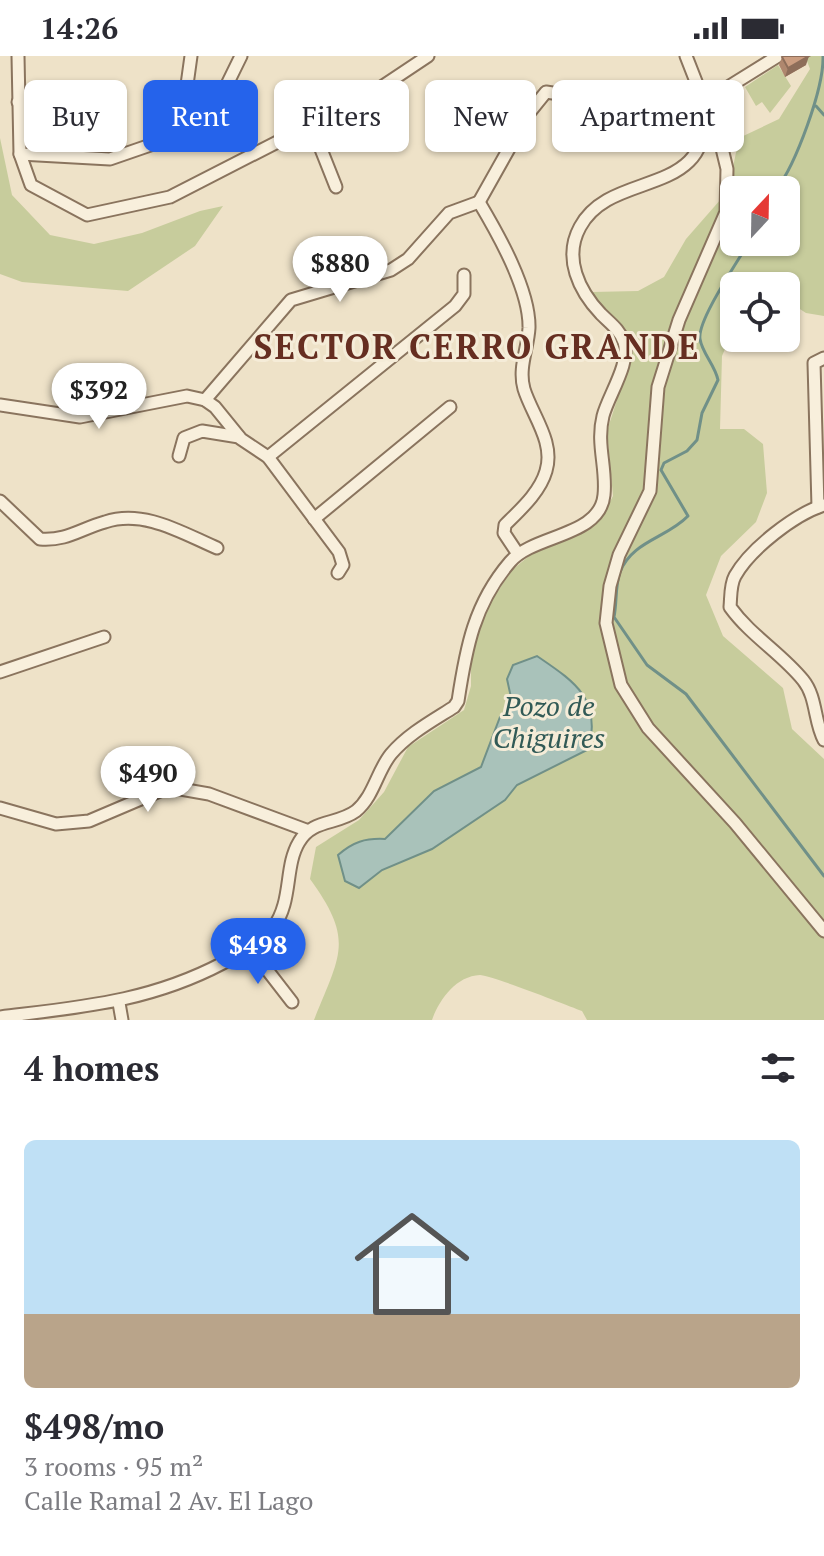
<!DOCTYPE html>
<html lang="en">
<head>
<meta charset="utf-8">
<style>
  :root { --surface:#fff; --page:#f2f2f3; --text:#2b2b33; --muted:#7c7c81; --accent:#2563eb }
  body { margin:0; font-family:"PT Serif",serif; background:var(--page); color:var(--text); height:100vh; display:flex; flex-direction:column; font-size:30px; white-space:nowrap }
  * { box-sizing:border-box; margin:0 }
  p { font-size:26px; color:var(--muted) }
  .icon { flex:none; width:44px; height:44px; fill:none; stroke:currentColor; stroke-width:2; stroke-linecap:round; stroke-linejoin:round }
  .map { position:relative; height:964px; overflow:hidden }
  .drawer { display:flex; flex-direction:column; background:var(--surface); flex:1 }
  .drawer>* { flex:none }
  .guide { position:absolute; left:24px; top:24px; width:776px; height:72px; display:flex; gap:16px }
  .needle { width:52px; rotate:22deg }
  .fabs { position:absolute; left:720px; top:120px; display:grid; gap:16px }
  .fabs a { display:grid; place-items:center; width:80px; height:80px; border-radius:12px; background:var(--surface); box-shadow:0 2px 6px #0004; font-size:40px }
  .price { position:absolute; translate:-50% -68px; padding:0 18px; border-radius:28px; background:#fff; color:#222; font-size:26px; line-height:52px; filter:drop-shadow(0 2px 4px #0008) }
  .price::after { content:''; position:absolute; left:50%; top:48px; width:24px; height:18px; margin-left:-12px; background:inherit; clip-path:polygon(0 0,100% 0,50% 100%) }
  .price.active { background:var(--accent); color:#fff }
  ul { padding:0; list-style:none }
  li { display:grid; align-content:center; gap:16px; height:424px; padding:0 24px }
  li span { display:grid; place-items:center; height:248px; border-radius:12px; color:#555 }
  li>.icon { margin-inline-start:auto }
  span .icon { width:144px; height:144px; fill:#fffc; stroke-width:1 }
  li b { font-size:34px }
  h2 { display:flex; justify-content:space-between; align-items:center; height:96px; padding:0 24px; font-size:34px }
  .pill { padding:0 28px; border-radius:12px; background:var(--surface); box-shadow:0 2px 6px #0004; font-size:28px; line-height:72px }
  .pill.active { background:var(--accent); color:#fff }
  .status { display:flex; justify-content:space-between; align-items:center; height:56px; padding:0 40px; background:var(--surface); direction:ltr }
  .status svg { height:22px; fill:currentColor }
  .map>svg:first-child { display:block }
  .green { fill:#c7cc9c; fill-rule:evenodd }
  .water { fill:#a9c2ba; stroke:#709088; stroke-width:2 }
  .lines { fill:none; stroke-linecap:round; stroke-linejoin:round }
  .stream { stroke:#709088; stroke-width:3 }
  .minor-casing { stroke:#8a745e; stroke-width:15 }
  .minor { stroke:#f8efdc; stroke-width:11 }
  .wall { fill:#af876e }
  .shaded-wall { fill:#8e6e5a }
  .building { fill:#cb9d80; stroke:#8e6e5a; stroke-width:2 }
  .labels { text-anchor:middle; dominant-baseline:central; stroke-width:6; stroke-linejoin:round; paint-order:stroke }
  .water-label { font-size:28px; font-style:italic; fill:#315a56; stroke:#f5ecd8 }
  .district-label { font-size:34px; font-weight:bold; letter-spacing:2px; fill:#662e21; stroke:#f5ecd8 }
</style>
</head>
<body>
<div class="status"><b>14:26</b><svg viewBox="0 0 49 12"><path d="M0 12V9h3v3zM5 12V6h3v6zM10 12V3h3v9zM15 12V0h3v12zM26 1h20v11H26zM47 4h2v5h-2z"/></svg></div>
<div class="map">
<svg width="824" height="964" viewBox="0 0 824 964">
  <rect width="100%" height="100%" fill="#eee2c8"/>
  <g class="green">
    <path d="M805,0h19v260l-18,-3 -20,-13v-14h-52v42l-12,28 -2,73h24l19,15 4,49 -11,29 -35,34 -15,39 17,41 60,52 9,41 32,30v261h-237l-5,-9c-15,-6 -92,-36 -102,-36 -24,1 -41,25 -48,45h-118c26,-66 41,-79 -4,-141l6,-32 43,-27 25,-28 24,-45 56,-37 7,-24v-40l10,-30 31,-46 22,-18 66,-32 13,-24 -6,-65 27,-84c-9,-23 -34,-33 -42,-55l46,-1 26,-14 22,-38 42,-48 11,-53 40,-19 31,-50zM734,134h52v52h-52z"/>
    <path d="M778,9l13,21 -21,27 -8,-11 -6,4 -11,-19z"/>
    <path d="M0,82l12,57 38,40 44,9 48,-11 58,-22 23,-5 -28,40 -67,45 -106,-9 -22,-8z"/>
  </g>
  <path class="water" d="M537,600c38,26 64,42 52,93l-72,36 -12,15 -73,49 -50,21 -23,18 -14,-7 -7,-26c15,-13 27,-17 47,-16l49,-48 47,-24 19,-50 12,-15 -5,-23 6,-14z"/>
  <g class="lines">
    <g class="stream">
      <path d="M816,50l8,9"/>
      <path d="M776,134c20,-26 48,-102 47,-134"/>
      <path d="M749,186c-10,18 -52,78 -49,97 2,14 15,26 18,41l-16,33 -5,27 -10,11 -23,12 -3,7 27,46c-21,22 -56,25 -68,56 -5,13 -3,31 -6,45l33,48 39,29 138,182"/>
    </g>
    <defs>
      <g id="minor">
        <path d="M18,0l2,98 11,31 56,30 83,-18 201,-103 57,-38"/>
        <path d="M686,0l18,46"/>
        <path d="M18,46l50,-1 38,11"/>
        <path d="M708,62l11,18 8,33 -1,43 -47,108 -21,67 -8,104 -31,64 -9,31 -4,37 15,62 27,43 87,95 89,108"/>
        <path d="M311,68l25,63"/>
        <path d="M180,79l11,-79"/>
        <path d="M20,98l90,5 84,-29 22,-23 25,-51"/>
        <path d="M479,146c19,32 51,88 50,126 -1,20 -11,40 -5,61 8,26 31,53 22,82 -6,21 -25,38 -41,54l-1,8 14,21"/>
        <path d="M479,146l50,-89 17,-21 20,3 44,27"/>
        <path d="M205,344l86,-100 100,-30 17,-11 41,-46 30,-11"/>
        <path d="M0,349l80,12 107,-21 18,4 10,7 26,32 27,18 71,95 4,13 -5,8"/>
        <path d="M179,400l5,-18 18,-7 37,6"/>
        <path d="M268,401l187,-151 9,-12v-19"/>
        <path d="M0,445l40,38c27,2 40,-10 65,-17 39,-13 77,11 112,26"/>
        <path d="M824,449c-29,9 -74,44 -89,71 -5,9 -4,21 -5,31 21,29 51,46 73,73 14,17 11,42 21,60"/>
        <path d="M818,451l-4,-144 10,-5"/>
        <path d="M314,463l136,-112"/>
        <path d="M0,616l104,-35"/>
        <path d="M0,752l56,16 33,-3 80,-34 40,7 97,36"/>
        <path d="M251,893l41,53"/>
        <path d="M119,947l3,17"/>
        <path d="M0,961c81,-10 149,-15 223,-54 18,-9 37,-18 50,-35 20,-27 11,-61 26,-86 13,-23 38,-17 57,-31 18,-15 21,-40 35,-57 17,-20 41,-33 63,-47l4,-6c8,-53 16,-97 52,-139 24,-28 90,-25 94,-67 3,-27 -8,-51 -1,-79 5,-20 28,-53 21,-74 -4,-12 -14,-19 -23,-28 -22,-23 -38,-56 -21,-87 32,-60 136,-25 124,-125l74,-46"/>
      </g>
    </defs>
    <use href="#minor" class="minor-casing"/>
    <use href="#minor" class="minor"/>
  </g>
  <path class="wall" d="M782,1l24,8 -21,12 -6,-12z"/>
  <path class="shaded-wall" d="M809,0l-3,9 -21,12 3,-9z"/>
  <path class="building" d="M783,0h26l-21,12 -6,-11z"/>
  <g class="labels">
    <g class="water-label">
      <text x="549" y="649">Pozo de<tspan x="549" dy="32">Chiguires</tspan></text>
    </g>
    <g class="district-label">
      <text x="477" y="290">SECTOR CERRO GRANDE</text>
    </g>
  </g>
</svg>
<div class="fabs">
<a><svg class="needle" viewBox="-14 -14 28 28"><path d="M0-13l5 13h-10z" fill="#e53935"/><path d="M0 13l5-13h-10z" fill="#7c7c81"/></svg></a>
<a><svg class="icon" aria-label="locate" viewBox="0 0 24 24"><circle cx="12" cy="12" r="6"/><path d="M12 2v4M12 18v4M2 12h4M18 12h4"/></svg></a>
</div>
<b class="price" style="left:340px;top:248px">$880</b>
<b class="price" style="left:99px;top:375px">$392</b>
<b class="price" style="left:148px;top:758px">$490</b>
<b class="price active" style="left:258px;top:930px">$498</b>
<div class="guide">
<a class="pill">Buy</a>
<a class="pill active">Rent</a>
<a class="pill">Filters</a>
<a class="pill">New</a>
<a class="pill">Apartment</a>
</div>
</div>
<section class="drawer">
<h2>4 homes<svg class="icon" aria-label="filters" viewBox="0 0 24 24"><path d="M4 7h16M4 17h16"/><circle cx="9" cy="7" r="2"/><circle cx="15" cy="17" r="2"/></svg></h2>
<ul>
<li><span style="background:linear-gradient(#bfe0f5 70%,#b9a48a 0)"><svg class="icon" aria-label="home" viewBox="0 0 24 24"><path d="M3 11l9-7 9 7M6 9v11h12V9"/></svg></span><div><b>$498/mo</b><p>3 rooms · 95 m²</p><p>Calle Ramal 2 Av. El Lago</p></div></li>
</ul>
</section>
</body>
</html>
